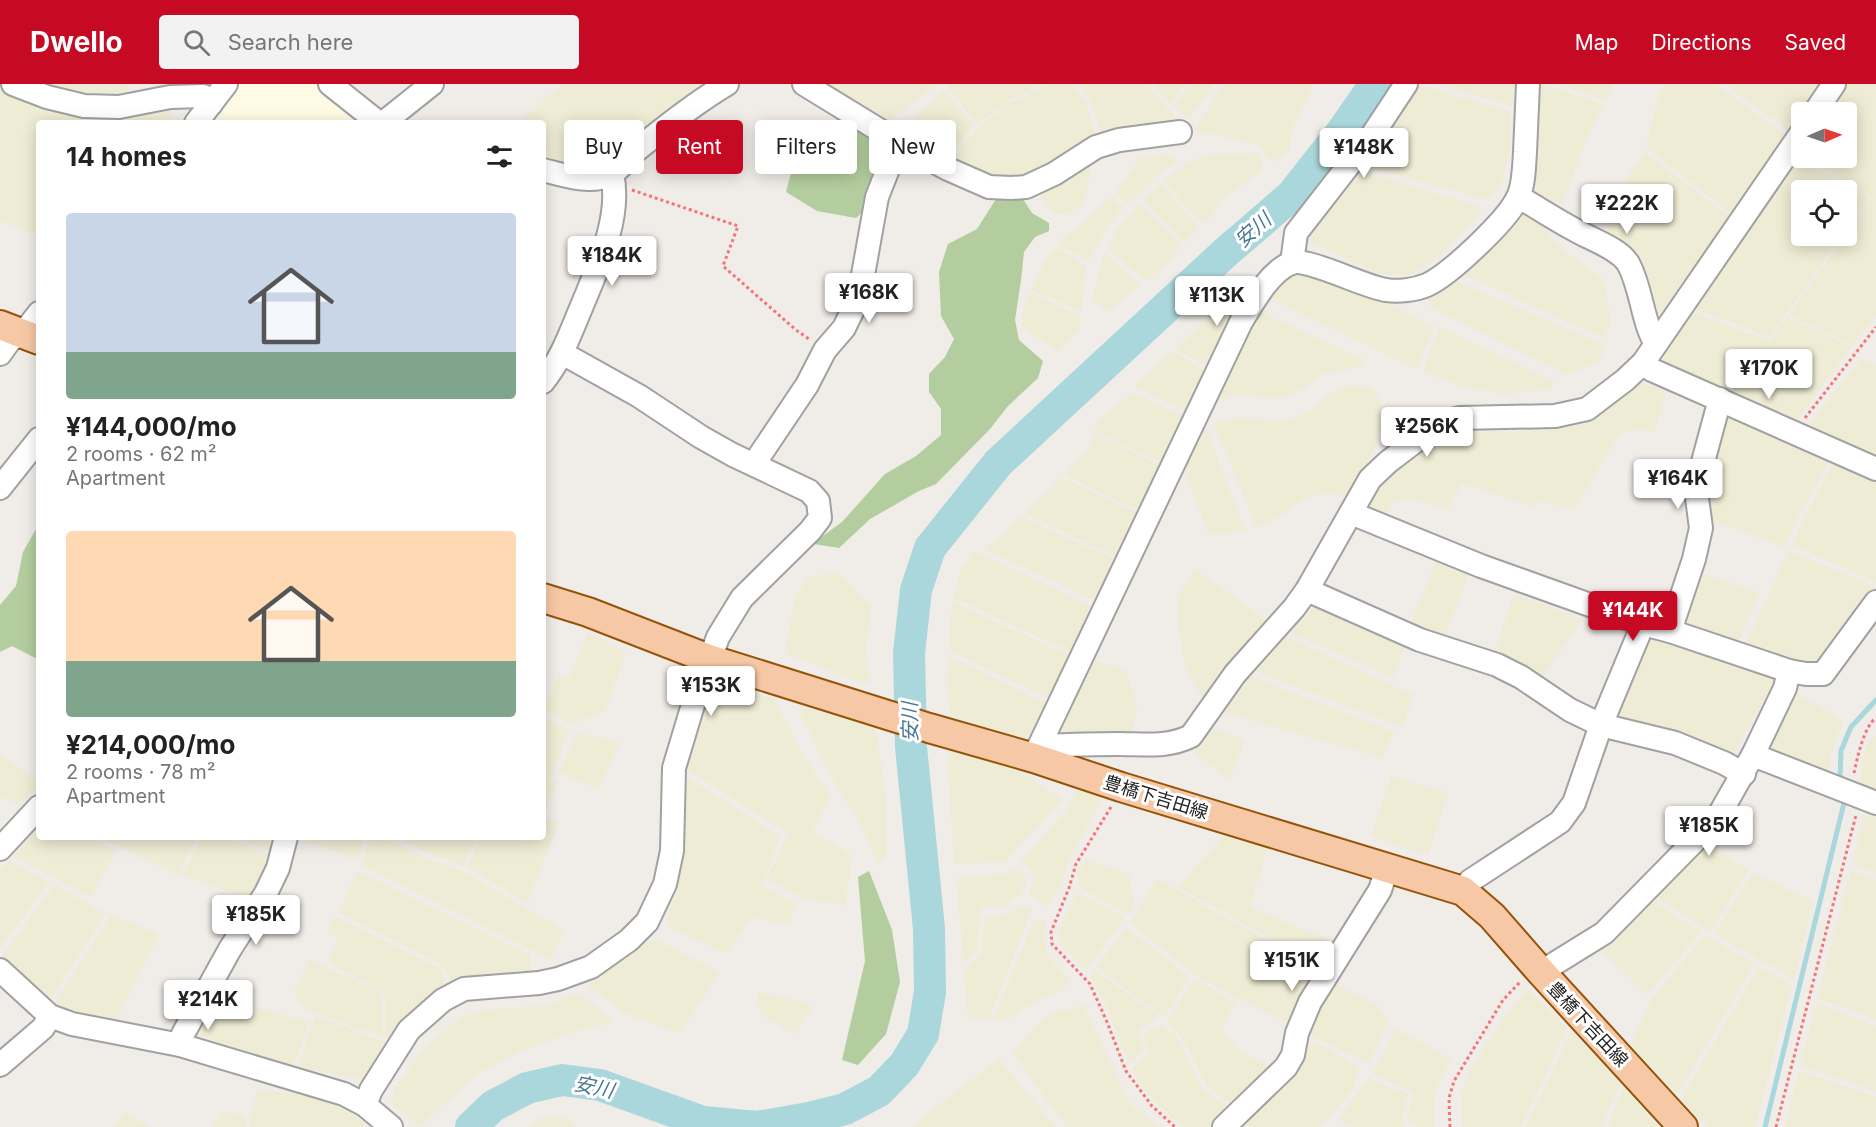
<!DOCTYPE html>
<html lang="en">
<head>
<meta charset="utf-8">
<style>
  :root { --surface:#fff; --page:#f2f2f2; --text:#222; --muted:#767676; --accent:#c60a24 }
  body { margin:0; font-family:Inter,"Noto Sans JP",sans-serif; background:var(--page); color:var(--text); height:100vh; display:flex; flex-direction:column; font-size:22px; white-space:nowrap }
  * { box-sizing:border-box; margin:0 }
  p { font-size:20px; color:var(--muted) }
  .icon { flex:none; width:33px; height:33px; fill:none; stroke:currentColor; stroke-width:2; stroke-linecap:round; stroke-linejoin:round }
  .map { position:relative; flex:1; overflow:hidden }
  .drawer { position:absolute; left:36px; top:36px; width:510px; height:720px; display:flex; flex-direction:column; background:var(--surface); border-radius:6px; box-shadow:0 3px 15px #0003 }
  .drawer>* { flex:none }
  .top-card { position:absolute; left:564px; top:36px; width:570px; height:54px; display:flex; gap:12px }
  .needle { width:39px; rotate:88deg }
  .buttons { position:absolute; left:1791px; top:18px; display:grid; gap:12px }
  .buttons a { display:grid; place-items:center; width:66px; height:66px; border-radius:6px; background:var(--surface); box-shadow:0 3px 15px #0003; font-size:30px }
  .price { position:absolute; translate:-50% -51px; padding:0 14px; border-radius:6px; background:#fff; color:#222; font-size:20px; line-height:39px; filter:drop-shadow(0 2px 3px #0008) }
  .price::after { content:''; position:absolute; left:50%; top:36px; width:18px; height:14px; margin-left:-9px; background:inherit; clip-path:polygon(0 0,100% 0,50% 100%) }
  .price.on { background:var(--accent); color:#fff }
  ul { padding:0; list-style:none }
  li { display:grid; align-content:center; gap:12px; height:318px; padding:0 30px }
  li span { display:grid; place-items:center; height:186px; border-radius:6px; color:#555 }
  li>.icon { margin-inline-start:auto }
  span .icon { width:108px; height:108px; fill:#fffc; stroke-width:1 }
  li b { font-size:26px }
  h2 { display:flex; justify-content:space-between; align-items:center; height:72px; padding:0 30px; font-size:26px }
  .pill { padding:0 21px; border-radius:6px; background:var(--surface); box-shadow:0 3px 15px #0003; font-size:21px; line-height:54px }
  .pill.on { background:var(--accent); color:#fff }
  header { display:flex; align-items:center; gap:36px; box-sizing:border-box; height:84px; padding:0 30px; background:var(--accent); color:#fff }
  header strong { font-size:28px }
  nav { display:flex; gap:33px; margin-inline-start:auto; font-size:21px }
  .search { width:420px; height:54px; background:var(--page); display:flex; align-items:center; gap:15px; box-sizing:border-box; padding:0 21px; border-radius:6px; color:var(--muted); font-size:22px }
  .map>svg:first-child { display:block }
  .education { fill:#fefae3 }
  .farmland { fill:#eeecd4 }
  .forest { fill:#b3cd9e }
  .lines { fill:none; stroke-linecap:round; stroke-linejoin:round }
  .stream { stroke:#aad7db; stroke-width:5 }
  .river { stroke:#aad7db; stroke-width:32 }
  .minor-casing { stroke:#a1a1a1; stroke-width:26 }
  .major-casing { stroke:#955308; stroke-width:32 }
  .path { stroke:#f3757a; stroke-width:3; stroke-dasharray:3 3; stroke-linecap:butt }
  .minor { stroke:#fff; stroke-width:22 }
  .major { stroke:#f7c8a5; stroke-width:28 }
  .labels { text-anchor:middle; dominant-baseline:central; stroke-width:6; stroke-linejoin:round; paint-order:stroke }
  .street-label { font-size:18px; fill:#202020; stroke:#fff }
  .water-label { font-size:20px; font-style:italic; fill:#477995; stroke:#fff }
</style>
</head>
<body>
<header>
<strong>Dwello</strong>
<div class="search"><svg class="icon" aria-label="search" viewBox="0 0 24 24"><circle cx="10" cy="10" r="6"/><path d="M15 15l6 6"/></svg>Search here</div>
<nav><a>Map</a><a>Directions</a><a>Saved</a></nav>
</header>
<div class="map">
<svg width="1876" height="1043" viewBox="0 0 1876 1043">
  <rect width="100%" height="100%" fill="#f0ece7"/>
  <path class="education" d="M237,0h83l48,39h-160z"/>
  <g class="farmland">
    <path d="M58,0h70l-2,10 -42,3 -29,-7z"/>
    <path d="M563,0h143l-72,49 -43,7 -30,22 -8,1 -10,-1v-39h-25z"/>
    <path d="M814,0h124l-55,41z"/>
    <path d="M950,0h93l-32,15 -34,25 -29,-35z"/>
    <path d="M1052,0h20l14,18 10,37 -67,40 -26,3 -52,-21 25,-32 32,-25z"/>
    <path d="M1081,0h67l20,26 16,14 -81,15 -11,-35z"/>
    <path d="M1153,0h33l-17,20z"/>
    <path d="M1190,0h24l-26,36 -14,-15z"/>
    <path d="M1224,0h90l-24,50v16l-18,13 -14,-19 -64,-13z"/>
    <path d="M1439,0h75l-2,22z"/>
    <path d="M1536,0h5l62,20 -16,34 -25,66 -28,-10 -4,-10z"/>
    <path d="M1558,0h56l-9,16z"/>
    <path d="M1665,0h51l72,53 -55,78 -87,-68 12,-50z"/>
    <path d="M1725,0h100l-20,28h-3l-1,6 -10,15z"/>
    <path d="M1845,0h31v231l-23,30 -64,-30 56,-79h1l1,-3 25,-36 -67,-39h41v-46h-19z"/>
    <path d="M1418,1l93,27 -2,40 -6,27 -14,21 -124,-34 33,-45z"/>
    <path d="M0,4l42,16 125,2 6,9 -7,8h-127v113l-39,-15z"/>
    <path d="M944,6l30,35 -28,34 -48,-26z"/>
    <path d="M1645,68l86,66 -74,112 -25,-75 -26,-23 20,-53z"/>
    <path d="M1258,69l5,17 -41,29 -10,16 -10,8 -38,-41 23,-19 24,-9z"/>
    <path d="M1173,71l4,7 -20,13 -30,29 -12,-11 27,-36z"/>
    <path d="M1796,73l73,41 -22,32 -1,-40h-44v46h40l-73,101 -78,-30z"/>
    <path d="M1089,77l2,6 -4,24 -6,14 -15,9h-11l-16,-21 4,-7z"/>
    <path d="M1363,87l113,35 6,6 -46,48 -28,15 -31,-2 -68,-32 6,-14z"/>
    <path d="M1161,100l38,43 -15,16 -41,-43z"/>
    <path d="M1111,113l12,10 -16,20 -19,34 -29,-16 4,-7 21,-15z"/>
    <path d="M1140,120l41,40 -8,14 -27,23 -38,-32 7,-17z"/>
    <path d="M1521,128l21,13 19,24 42,30 8,42 -7,17 -142,-64z"/>
    <path d="M1056,163l30,19 -5,45 -50,-21 14,-29z"/>
    <path d="M1104,169l36,32 -32,27 -16,-12z"/>
    <path d="M1291,189l32,5 48,17 63,32 -18,42 -144,-70z"/>
    <path d="M1452,196l150,64 2,7 -6,11 -31,12 -136,-66 -4,-10z"/>
    <path d="M1239,204l6,2 -36,77 -33,-18z"/>
    <path d="M1030,209l50,22v13l-21,23 -37,-23v-14z"/>
    <path d="M1691,228l79,29 17,-24 64,30 -53,72 -10,1 -125,-57v-15z"/>
    <path d="M1262,229l103,47 -2,6 -39,8 -20,14 -24,11 -39,-4 -22,5 35,-83z"/>
    <path d="M1440,243l114,55 -4,7 -45,5 -40,-7 -42,-15z"/>
    <path d="M1172,267l35,21 -20,39 -53,-25z"/>
    <path d="M1861,275l15,6v97l-69,-34z"/>
    <path d="M1642,299l24,9 -11,40 -21,-3 -15,6 -45,74 -34,-8 -9,5 -69,-23 -15,26 -40,-11 -15,5 -7,11 -21,-6 22,-32 44,-34 22,-10 95,-1 38,-7 51,-40z"/>
    <path d="M1351,301l22,3 9,17 -4,36 -13,26 -12,31 -25,-6 -23,7 -28,19 -21,8 -42,-103 24,-5 45,3 26,-9 19,-18z"/>
    <path d="M1132,309l53,24 -23,46 -67,-31 2,-11z"/>
    <path d="M1731,329l99,47 -33,59 -12,28 -74,-27 -6,-20 19,-85z"/>
    <path d="M1206,344l39,102 -36,5 -25,-67z"/>
    <path d="M1094,350l67,32 -21,45 -75,-36 24,-25z"/>
    <path d="M1834,377l42,17v104l-83,-37 9,-23z"/>
    <path d="M1062,394l77,36 -21,44 -93,-44z"/>
    <path d="M1020,432l96,44 -18,41 -115,-52 17,-10z"/>
    <path d="M1789,467l87,36v3l-18,27 -39,44 -24,1 -50,-16z"/>
    <path d="M972,468l8,1 114,55 -22,44 -119,-54 8,-30z"/>
    <path d="M1437,476l32,13 -25,65 -34,-13z"/>
    <path d="M1195,485l71,51 -36,39 -27,40 -18,-34 -7,-41 1,-30z"/>
    <path d="M838,488l33,35 -5,43 3,31 -6,2 -78,-30 10,-55 13,-20z"/>
    <path d="M1703,490l57,19 -22,49 -48,-12 -5,-9z"/>
    <path d="M1514,510l68,25 -40,59 -48,-24z"/>
    <path d="M953,518l117,54 -22,41 -97,-45 -2,-28z"/>
    <path d="M1315,521l90,41 -12,31 -101,-44z"/>
    <path d="M588,549l38,19 -21,59 -34,13 -27,-14 15,-35 10,3z"/>
    <path d="M1284,552l129,59 -10,32 -148,-56z"/>
    <path d="M1647,553l27,6 93,30 7,8 -41,73 -55,-20 -52,-14 -8,-9z"/>
    <path d="M950,573l96,46 -16,30 -7,7 -73,-25 -3,-36z"/>
    <path d="M1096,577l30,10 11,34 -6,31h-70l9,-27z"/>
    <path d="M1252,593l142,55 -11,26 -160,-46z"/>
    <path d="M723,599l51,16 29,56 27,41 -17,36 39,23 -7,51 -42,-8 -36,-19 22,-45 -104,-66 12,-40z"/>
    <path d="M1791,606l52,30 -13,37 -1,18 -61,-25 -4,-8z"/>
    <path d="M797,622l77,19 5,24 6,44 2,62 -10,9 -6,-18 -17,-33 -28,-45z"/>
    <path d="M543,634l27,12 -20,48 8,4 -13,29 -2,-1z"/>
    <path d="M1210,644l35,12 -16,40 -36,-28 12,-9z"/>
    <path d="M578,649l42,9 -21,47 -40,-17z"/>
    <path d="M1876,651v60l-15,-7v-18l6,-25z"/>
    <path d="M950,662l58,17 55,37 -59,62 -50,2 -6,-99z"/>
    <path d="M0,669l39,29v3l-19,20 -20,-9z"/>
    <path d="M1391,692l57,17 -20,62 -57,-19z"/>
    <path d="M687,693l93,60 -18,49 34,18 -7,20 -38,-6 -25,35 -58,-26v-13l11,-25 -2,-14 4,-69z"/>
    <path d="M1078,705l20,4 4,7 -31,54 -11,32 -12,21 -19,-11 5,-15 -2,-10 -11,-10 46,-51z"/>
    <path d="M1865,729l11,4v56l-24,-9z"/>
    <path d="M543,733l15,6 -31,80 -59,-36 12,-30h63z"/>
    <path d="M39,744v9h49l28,14 -25,46 -78,-42z"/>
    <path d="M1225,751l42,14 -17,58 87,37 -16,22 -143,-79z"/>
    <path d="M100,753h97l-19,38z"/>
    <path d="M202,753h23l45,19 -7,23 -13,20 -68,-24z"/>
    <path d="M235,753h40l-3,14z"/>
    <path d="M295,753h69l-6,23z"/>
    <path d="M370,753h13l37,19 42,15 102,59 -13,30 -189,-95z"/>
    <path d="M397,753h79l-12,29 -39,-14z"/>
    <path d="M1708,761l40,25 -38,62 -54,-36z"/>
    <path d="M1087,776l42,14 5,33 -5,7 -49,-26 -2,-16z"/>
    <path d="M9,777l40,21 -49,66v-78z"/>
    <path d="M1012,784l10,4 4,7 -1,7 -5,9 -19,12 -21,-1 -2,43 -14,14 -8,-85 46,-3z"/>
    <path d="M1851,786l25,10v139l-58,-21z"/>
    <path d="M357,787l173,84v19l-78,11 -9,-19 -104,-54z"/>
    <path d="M1753,789l60,28 -19,78 -80,-45z"/>
    <path d="M1157,795l161,90 -28,55 -91,-46 -69,-55z"/>
    <path d="M54,801l51,29 -56,87 -16,-10 -32,-33z"/>
    <path d="M1077,809l48,24 -39,53 -26,-27 -1,-13z"/>
    <path d="M1650,815l51,33 -54,62 -49,-47z"/>
    <path d="M1022,821l10,4 -43,110 -21,-1 -4,-49 17,-14 4,-38 22,-2z"/>
    <path d="M111,831l48,19 -45,90 -38,-9 -22,-10z"/>
    <path d="M335,832l104,52 8,19 -56,52 -6,-2v-44l-56,-30 9,-24 -11,-7z"/>
    <path d="M1034,836h12l-2,14 2,20 24,26 -10,12 -22,8 -27,17 -18,3z"/>
    <path d="M1126,844l64,49 -26,40 -67,-50z"/>
    <path d="M1705,851l49,29 -77,130 -46,-48 20,-46z"/>
    <path d="M657,856l62,32 -39,61 -56,-20 -36,-27 59,-44z"/>
    <path d="M310,875l71,34 2,44 -78,-28 -11,-17z"/>
    <path d="M1759,883l33,18 -37,142h-47l-27,-27z"/>
    <path d="M1095,886l64,47 -22,13 8,19 -15,14 -11,-23 -12,-34 -16,-28z"/>
    <path d="M1194,895l42,23 -14,28 15,20 35,18 -39,36 -26,-18 -26,-50 -14,-14z"/>
    <path d="M1334,898l44,25 10,13 -19,43 -63,-29z"/>
    <path d="M1528,905l39,39 -46,99h-58l-2,-29 7,-24 36,-56z"/>
    <path d="M214,907l43,17 53,14 -16,43 -32,-8 -66,-23z"/>
    <path d="M757,909l34,5 21,9 -17,28 -34,-20z"/>
    <path d="M571,911h11l31,26 -5,4h-9l-32,9 -48,18 -43,23 -56,51 -30,-22 5,-16 28,-38 38,-33 26,-7 60,-4z"/>
    <path d="M1817,920l59,22v65l-76,-26z"/>
    <path d="M1083,921l47,99 30,23h-93l-55,-75 36,-37z"/>
    <path d="M315,932l71,26 -20,38 -68,-13z"/>
    <path d="M1162,941l15,12 25,52 28,20 -18,18h-28l-13,-10 -22,-22 -18,-26 19,-17 -7,-18z"/>
    <path d="M1396,945l55,30 -16,32 -1,36h-15l-13,-7 9,-26 -42,-21z"/>
    <path d="M1571,948l50,50 -20,45h-75z"/>
    <path d="M1303,958l18,3 38,23 -6,21 -33,38h-72l-5,-6z"/>
    <path d="M999,975l56,68h-143l42,-34z"/>
    <path d="M1799,987l77,26v30h-91z"/>
    <path d="M1369,995l39,15 -7,31 4,2h-52l-15,-8z"/>
    <path d="M1624,1001l34,42h-50z"/>
    <path d="M257,1006l46,5 41,14 21,14 -2,4h-114z"/>
    <path d="M223,1027l23,6 -1,10h-32z"/>
    <path d="M125,1029l24,14h-35z"/>
    <path d="M566,1033l9,10h-46l12,-9z"/>
  </g>
  <g class="forest">
    <path d="M839,33l53,34 -23,55 -13,12 -39,-7 -31,-19 5,-19 32,-13 5,-32z"/>
    <path d="M996,115h27l9,14 17,10v8l-14,6 -11,15 -3,28 -6,40 4,20 24,21 -5,17 -30,28 -18,23 -54,55 -17,7 -49,28 -31,29 -25,-4 2,-3 26,-19 43,-48 31,-18 25,-21v-26l-12,-17v-18l16,-17 9,-18 -13,-23 -2,-44 9,-28 29,-15z"/>
    <path d="M39,440v136l-27,-14 -12,6v-47l16,-19 7,-34z"/>
    <path d="M869,787l23,59 8,52 -14,52 -28,31 -16,-5 23,-99 -7,-84z"/>
  </g>
  <g class="lines">
    <g class="stream">
      <path d="M1840,692l1,-25 10,-24 25,-27"/>
      <path d="M1765,1043l79,-324"/>
    </g>
    <path class="river" d="M471,1043l22,-21 34,-18 35,-8 38,5 103,37 54,5 52,-9 36,-9 34,-18 25,-26 19,-31 7,-42 -1,-63 -18,-182 -2,-94 7,-63 14,-42 68,-85 228,-211 66,-57 49,-62 34,-49"/>
    <defs>
      <g id="minor">
        <path d="M13,0l34,13 37,9 35,1 51,-10 33,-1 8,8"/>
        <path d="M330,0l49,39"/>
        <path d="M804,0l98,60 46,25 41,18 22,1 15,-1 28,-13 42,-27 23,-7 61,-8"/>
        <path d="M1815,28l19,-28"/>
        <path d="M196,39l30,-39"/>
        <path d="M383,39l49,-39"/>
        <path d="M543,86c20,5 48,15 68,4 10,-5 18,-18 27,-25 28,-23 57,-46 89,-65"/>
        <path d="M1519,113c19,11 37,23 56,33 15,9 46,19 54,35 13,25 13,56 27,79"/>
        <path d="M1292,179l4,-30 77,-99 33,-50"/>
        <path d="M0,270l10,-14 13,-7 16,-20"/>
        <path d="M1643,279l9,7 224,99"/>
        <path d="M543,298c18,-22 27,-48 38,-74 16,-39 41,-91 31,-134"/>
        <path d="M755,381l5,-10 47,-70 18,-35 19,-22 15,-31 18,-100 11,-28 14,-25"/>
        <path d="M0,404l39,-49"/>
        <path d="M1351,429l130,53 162,58 27,7 119,40 17,3h17l53,-72"/>
        <path d="M1307,506l113,50 77,25 24,12 49,33 31,15 74,18 49,20 20,11"/>
        <path d="M1670,547l24,-72 7,-31 -4,-30 6,-36 17,-63"/>
        <path d="M1039,662c26,-1 53,-2 79,-2 26,0 49,4 73,-8l44,-62 59,-66 13,-18 63,-111 18,-17 50,-38 22,-6 95,-2 32,-7 38,-29 18,-17 159,-231"/>
        <path d="M1753,671l123,48"/>
        <path d="M1034,673l207,-435c12,-19 28,-50 50,-59 16,-6 73,24 95,27 12,2 29,0 41,-5 22,-10 81,-65 91,-88 6,-12 6,-31 7,-45 1,-22 2,-45 3,-68"/>
        <path d="M0,765l39,-42"/>
        <path d="M1463,807l7,-10 90,-59 14,-19 27,-78 42,-101"/>
        <path d="M0,886l50,46 22,8 108,21 164,49 21,11 26,22"/>
        <path d="M1541,888l63,-39 114,-116 35,-62 32,-67 4,-17"/>
        <path d="M180,961l3,-11 47,-85 36,-56 12,-25 8,-31"/>
        <path d="M0,981l43,-37 7,-12"/>
        <path d="M365,1021l6,-15 38,-60 34,-30 21,-11 75,-6 19,-4 33,-12 38,-27 18,-18 18,-38 7,-33 2,-83 18,-60 26,-71 24,-39 68,-67 10,-13 -2,-17 -9,-10 -76,-36 -32,-18 -62,-41 -77,-43"/>
        <path d="M1224,1043l62,-60 7,-12 4,-22 13,-31 70,-112 7,-22"/>
      </g>
      <g id="major">
        <path d="M0,241l39,15"/>
        <path d="M543,514l45,14 121,47 220,69 105,30 87,29 342,104 29,25 49,56 142,155"/>
      </g>
    </defs>
    <use href="#minor" class="minor-casing"/>
    <use href="#major" class="major-casing"/>
    <g class="path">
      <path d="M632,106l106,36 -15,40 73,64 13,9"/>
      <path d="M1805,334l71,-91"/>
      <path d="M1854,689c3,-14 10,-47 22,-55"/>
      <path d="M1111,723l-35,57 -7,24 -18,44 1,12 38,40 17,38 19,49 26,35 23,21"/>
      <path d="M1450,1043l-1,-29 5,-17 49,-81 17,-18"/>
      <path d="M1776,1043l80,-312"/>
    </g>
    <use href="#minor" class="minor"/>
    <use href="#major" class="major"/>
  </g>
  <g class="labels">
    <g class="street-label">
      <text transform="translate(1156 713) rotate(17)">豊橋下吉田線</text>
      <text transform="translate(1588 940) rotate(47)">豊橋下吉田線</text>
    </g>
    <g class="water-label">
      <text transform="translate(1253 146) rotate(-42)">安川</text>
      <text transform="translate(910 638) rotate(-91)">安川</text>
      <text transform="translate(594 1003) rotate(12)">安川</text>
    </g>
  </g>
</svg>
<div class="buttons">
<a><svg class="needle" viewBox="-14 -14 28 28"><path d="M0-13l5 13h-10z" fill="#e53935"/><path d="M0 13l5-13h-10z" fill="#767676"/></svg></a>
<a><svg class="icon" aria-label="locate" viewBox="0 0 24 24"><circle cx="12" cy="12" r="6"/><path d="M12 2v4M12 18v4M2 12h4M18 12h4"/></svg></a>
</div>
<b class="price" style="left:1364px;top:95px">¥148K</b>
<b class="price" style="left:1627px;top:151px">¥222K</b>
<b class="price" style="left:612px;top:203px">¥184K</b>
<b class="price" style="left:869px;top:240px">¥168K</b>
<b class="price" style="left:1217px;top:243px">¥113K</b>
<b class="price" style="left:1769px;top:316px">¥170K</b>
<b class="price" style="left:1427px;top:374px">¥256K</b>
<b class="price" style="left:1678px;top:426px">¥164K</b>
<b class="price on" style="left:1633px;top:558px">¥144K</b>
<b class="price" style="left:711px;top:633px">¥153K</b>
<b class="price" style="left:1709px;top:773px">¥185K</b>
<b class="price" style="left:256px;top:862px">¥185K</b>
<b class="price" style="left:1292px;top:908px">¥151K</b>
<b class="price" style="left:208px;top:947px">¥214K</b>
<div class="top-card">
<a class="pill">Buy</a>
<a class="pill on">Rent</a>
<a class="pill">Filters</a>
<a class="pill">New</a>
</div>
<section class="drawer">
<h2>14 homes<svg class="icon" aria-label="filters" viewBox="0 0 24 24"><path d="M4 7h16M4 17h16"/><circle cx="9" cy="7" r="2"/><circle cx="15" cy="17" r="2"/></svg></h2>
<ul>
<li><span style="background:linear-gradient(#c9d6e8 75%,#7fa58c 0)"><svg class="icon" aria-label="home" viewBox="0 0 24 24"><path d="M3 11l9-7 9 7M6 9v11h12V9"/></svg></span><div><b>¥144,000/mo</b><p>2 rooms · 62 m²</p><p>Apartment</p></div></li>
<li><span style="background:linear-gradient(#ffd9b3 70%,#7fa58c 0)"><svg class="icon" aria-label="home" viewBox="0 0 24 24"><path d="M3 11l9-7 9 7M6 9v11h12V9"/></svg></span><div><b>¥214,000/mo</b><p>2 rooms · 78 m²</p><p>Apartment</p></div></li>
</ul>
</section>
</div>
</body>
</html>
